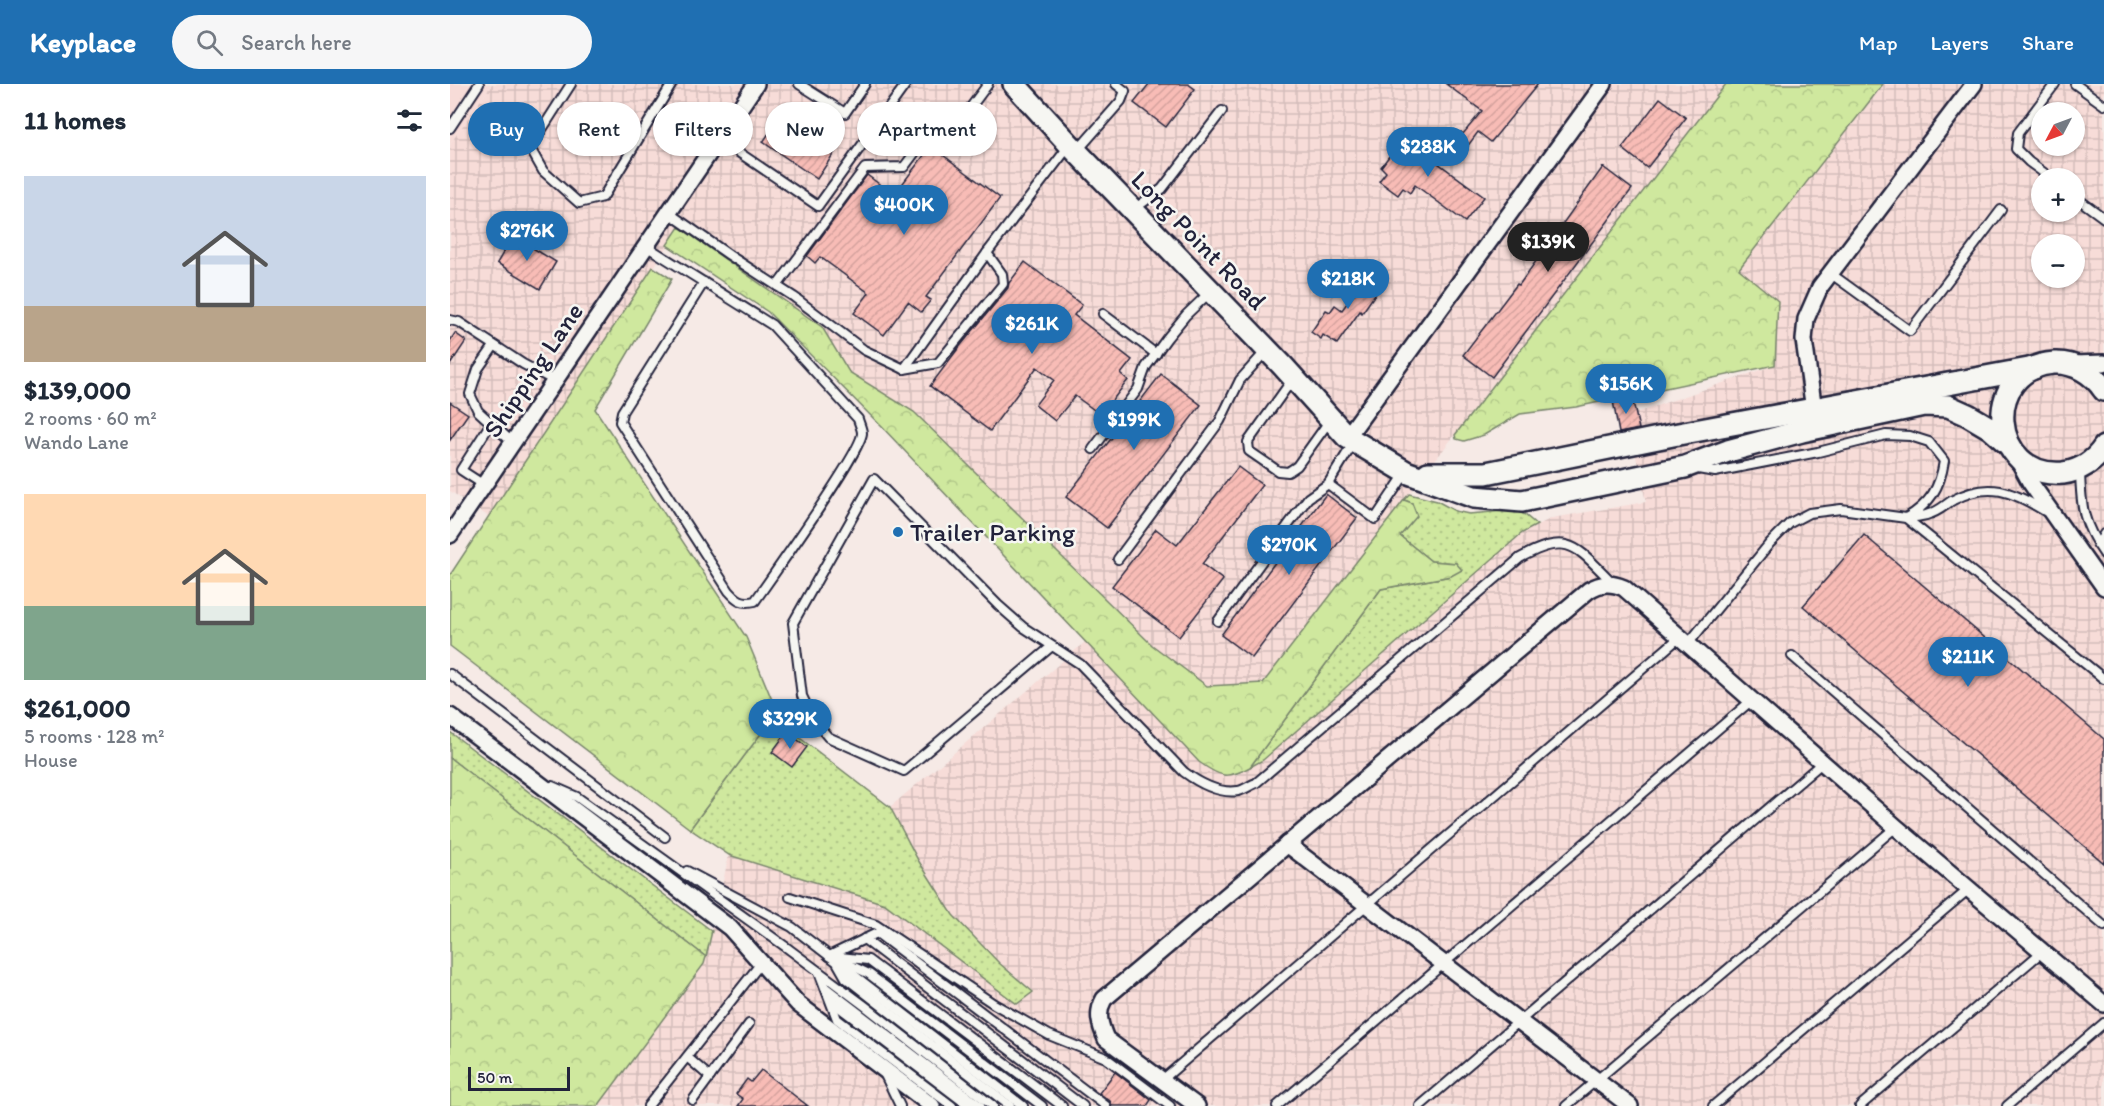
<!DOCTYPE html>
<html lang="en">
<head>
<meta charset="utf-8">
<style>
  :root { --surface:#fff; --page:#f6f6f7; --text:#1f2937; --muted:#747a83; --accent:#1f6fb2 }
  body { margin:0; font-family:Itim,sans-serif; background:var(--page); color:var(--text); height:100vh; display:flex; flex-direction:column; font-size:22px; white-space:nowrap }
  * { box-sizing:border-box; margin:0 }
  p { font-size:20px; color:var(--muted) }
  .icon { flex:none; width:33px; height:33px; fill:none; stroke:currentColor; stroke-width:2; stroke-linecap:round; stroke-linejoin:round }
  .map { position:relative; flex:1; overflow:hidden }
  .panel { display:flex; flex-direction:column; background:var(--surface); width:450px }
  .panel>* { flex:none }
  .hud { position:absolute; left:18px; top:18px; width:570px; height:54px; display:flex; gap:12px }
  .needle { width:39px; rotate:229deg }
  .tools { position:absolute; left:1581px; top:18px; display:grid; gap:12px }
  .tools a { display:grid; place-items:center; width:54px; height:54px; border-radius:50%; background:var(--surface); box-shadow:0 2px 4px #0004; font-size:30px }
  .scale { position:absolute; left:18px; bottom:15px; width:102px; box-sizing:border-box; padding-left:6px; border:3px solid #22223b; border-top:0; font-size:16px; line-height:21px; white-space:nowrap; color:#22223b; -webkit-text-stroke:4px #f6f6f2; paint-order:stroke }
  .price { position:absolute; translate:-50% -51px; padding:0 14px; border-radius:21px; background:var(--accent); color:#fff; font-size:20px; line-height:39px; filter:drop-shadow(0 2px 3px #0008) }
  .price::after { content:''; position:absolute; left:50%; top:36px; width:18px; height:14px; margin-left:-9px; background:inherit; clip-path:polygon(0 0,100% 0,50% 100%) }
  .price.active { background:#222; color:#fff }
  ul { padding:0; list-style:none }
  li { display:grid; align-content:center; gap:12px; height:318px; padding:0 24px }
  li span { display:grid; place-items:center; height:186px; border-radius:0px; color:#555 }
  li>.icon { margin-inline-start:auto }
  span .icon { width:108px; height:108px; fill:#fffc; stroke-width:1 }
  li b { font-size:26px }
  h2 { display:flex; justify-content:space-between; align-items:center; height:72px; padding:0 24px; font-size:26px }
  .pill { padding:0 21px; border-radius:27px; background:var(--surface); box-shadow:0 2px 4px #0004; font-size:21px; line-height:54px }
  .pill.active { background:var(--accent); color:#fff }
  header { display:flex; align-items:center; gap:36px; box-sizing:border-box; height:84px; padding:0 30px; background:var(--accent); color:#fff }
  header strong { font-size:28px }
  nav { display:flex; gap:33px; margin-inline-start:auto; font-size:21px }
  .search { width:420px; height:54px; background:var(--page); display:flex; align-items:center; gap:15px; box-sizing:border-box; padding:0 21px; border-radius:33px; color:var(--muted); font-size:22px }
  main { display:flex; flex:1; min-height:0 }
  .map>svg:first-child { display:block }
  .built { fill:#f7dcd8 }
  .industrial { fill:url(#industrial-grid); fill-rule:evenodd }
  .grass { fill:url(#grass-dots); stroke:#78856c; stroke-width:1.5 }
  .forest { fill:url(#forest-crowns); stroke:#78856c; stroke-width:1.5 }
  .building { fill:url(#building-hatch); stroke:#22223b; stroke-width:1.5 }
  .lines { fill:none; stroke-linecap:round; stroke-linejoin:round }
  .lane-casing { stroke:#22223b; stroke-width:12 }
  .street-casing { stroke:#22223b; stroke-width:20 }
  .secondary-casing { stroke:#22223b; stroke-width:26 }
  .lane { stroke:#f6f6f2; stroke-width:8 }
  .street { stroke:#f6f6f2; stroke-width:15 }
  .secondary { stroke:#f6f6f2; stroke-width:21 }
  .poi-dot { fill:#1f6fb2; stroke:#f6f6f2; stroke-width:2 }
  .labels { text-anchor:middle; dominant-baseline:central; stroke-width:5; stroke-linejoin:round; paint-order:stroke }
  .street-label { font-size:26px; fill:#22223b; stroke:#f6f6f2 }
  .poi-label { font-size:26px; fill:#22223b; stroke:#f6f6f2; text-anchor:start }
</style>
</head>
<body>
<header>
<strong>Keyplace</strong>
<div class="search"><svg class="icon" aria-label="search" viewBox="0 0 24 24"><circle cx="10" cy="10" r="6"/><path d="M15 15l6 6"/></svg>Search here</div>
<nav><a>Map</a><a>Layers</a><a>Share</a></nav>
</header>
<main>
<section class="panel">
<h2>11 homes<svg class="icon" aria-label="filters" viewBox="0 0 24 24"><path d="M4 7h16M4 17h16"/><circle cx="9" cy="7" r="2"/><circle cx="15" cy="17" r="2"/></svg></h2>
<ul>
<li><span style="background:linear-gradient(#c9d6e8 70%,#b9a48a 0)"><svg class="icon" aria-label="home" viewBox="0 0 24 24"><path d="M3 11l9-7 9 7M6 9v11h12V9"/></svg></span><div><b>$139,000</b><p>2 rooms · 60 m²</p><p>Wando Lane</p></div></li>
<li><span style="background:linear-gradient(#ffd9b3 60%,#7fa58c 0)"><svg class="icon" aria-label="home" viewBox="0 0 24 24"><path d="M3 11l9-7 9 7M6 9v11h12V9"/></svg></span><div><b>$261,000</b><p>5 rooms · 128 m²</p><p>House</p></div></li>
</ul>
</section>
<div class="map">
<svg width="1654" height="1022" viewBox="0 0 1654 1022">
  <defs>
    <pattern id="industrial-grid" width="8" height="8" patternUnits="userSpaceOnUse" patternTransform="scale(1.5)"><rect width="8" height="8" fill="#f7dcd8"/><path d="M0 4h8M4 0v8" fill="none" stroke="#d3bcba"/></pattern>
    <pattern id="grass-dots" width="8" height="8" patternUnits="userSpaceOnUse" patternTransform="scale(1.5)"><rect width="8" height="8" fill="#cfe89e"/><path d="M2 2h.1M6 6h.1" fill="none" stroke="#b1c789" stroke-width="1.8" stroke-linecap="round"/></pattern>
    <pattern id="forest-crowns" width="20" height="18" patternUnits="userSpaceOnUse" patternTransform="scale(1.5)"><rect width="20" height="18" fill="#cfe89e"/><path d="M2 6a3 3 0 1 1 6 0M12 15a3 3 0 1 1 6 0" fill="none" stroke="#b1c789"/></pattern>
    <pattern id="building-hatch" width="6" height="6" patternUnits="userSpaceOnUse" patternTransform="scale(1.5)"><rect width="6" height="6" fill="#f8bcb6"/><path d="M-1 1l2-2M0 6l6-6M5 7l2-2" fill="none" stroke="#d4a19d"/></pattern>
  </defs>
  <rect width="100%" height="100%" fill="#f6eae6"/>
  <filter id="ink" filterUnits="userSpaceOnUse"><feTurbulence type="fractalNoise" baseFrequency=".0167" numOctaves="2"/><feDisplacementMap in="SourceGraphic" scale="12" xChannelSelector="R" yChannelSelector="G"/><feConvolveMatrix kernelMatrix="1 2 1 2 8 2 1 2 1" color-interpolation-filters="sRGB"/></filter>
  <g filter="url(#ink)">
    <path class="built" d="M0,0h42l-42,60z"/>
    <g class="industrial">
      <path d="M42,0h1234l-463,599 -56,3 -55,-41 -238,-233 -65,-40 -27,-45 -142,-99 -191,289 -39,-26v-347z"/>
      <path d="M1433,0h221v1022h-1506l106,-142 25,-109 156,49 133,100 15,-13 -34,-28 -46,-48 -35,-55 -28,-53 195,-165 114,120 37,13 27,-15 259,-227 30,-15 94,-16 -19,-86 148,-51 -36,-96zM1592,28h32v34h-32zM1592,94h32v34h-32zM1592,160h32v34h-32z"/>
    </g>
    <g class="grass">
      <path d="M959,410l28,7 18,10 14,3 46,-4 10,5 12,10 -15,8 -259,227 -13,7 131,-178 70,-13 5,-13 -25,-2 -31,-25 12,-33 -8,-3z"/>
      <path d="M327,628l6,13 107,82 28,53 35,55 46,48 34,29 -16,12 -132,-100 -156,-49 -39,-26z"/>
      <path d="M0,648l262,199 -6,26 -256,-199z"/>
    </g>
    <g class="forest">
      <path d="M1276,0h157l-144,185 39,32 -3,64 -199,42 -56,7 -36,21 -20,6 -8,-2 -1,-4z"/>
      <path d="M229,143l143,100 27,45 65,40 238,233 55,41 56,-3 141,-183 8,3 5,13 -17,20 31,25 25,2 6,7 -11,6 -70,13 -131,178c-23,13 -30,10 -51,-5l-316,-334 -115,-116 -101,-67z"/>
      <path d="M203,183l19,12 -77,130 151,228 31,75 -87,117 -240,-183v-71z"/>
      <path d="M0,674l256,199 -2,7 -106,142h-148z"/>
    </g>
    <g class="building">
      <path d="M699,0h39l7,5 -29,38 -32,-24z"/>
      <path d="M996,0h92l-47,58 -13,-10 -14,19 -11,-8 8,-11 2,2 19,-23z"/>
      <path d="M1210,14l26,20 -39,50 -25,-20z"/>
      <path d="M336,24l54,36 -23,35 -54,-37z"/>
      <path d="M957,48l31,23 -4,5 50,37 -19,25 -50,-37 -5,8 -7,-5 -5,7 -19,-14 7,-9 -5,-5z"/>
      <path d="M481,62l69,52 -74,99 5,3 -10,12 -13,-10 -24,33 -30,-22 15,-20 -49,-36 -5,6 -8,-7 60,-81 27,20z"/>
      <path d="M1153,83l29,22 -140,188 -29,-22 54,-71 2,1z"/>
      <path d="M63,152l43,26 -16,27 -43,-26z"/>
      <path d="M575,178l57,43 -8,10 58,45 -11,14 7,6 -27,35 -26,-19 -20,25 -20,-16 19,-25 -17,-13 -47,64 -60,-45 27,-36 51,-62 1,-5z"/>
      <path d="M926,185l9,7 -7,10 2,1 -18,26 -2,-2 -23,33 -14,-9 -2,4 -10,-7 15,-22 4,2 5,-7 7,5 25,-34 3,2z"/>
      <path d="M5,249l11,8 -16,24v-24z"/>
      <path d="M711,290l40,31 -94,123 -41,-31z"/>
      <path d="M1182,313l7,32 -20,4 -6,-32z"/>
      <path d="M0,318l18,12 -18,26z"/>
      <path d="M788,383l24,18 -60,79 21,16 -44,57 -67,-51 44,-57 21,16z"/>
      <path d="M876,410l31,24 -105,140 -31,-23z"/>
      <path d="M1414,451l240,204v124l-301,-257z"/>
      <path d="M337,648l20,15 -15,20 -20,-15z"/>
      <path d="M311,986l47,36h-70l5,-7 -7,-5 11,-15 4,3z"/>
      <path d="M665,988l36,28 -4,6h-35l-2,-5 -11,-8z"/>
    </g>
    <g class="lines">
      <defs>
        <g id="lane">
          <path d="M121,0l-41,64 13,23 36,32 24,-6 69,-113"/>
          <path d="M349,0l46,29 20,-29"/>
          <path d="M1625,0l29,21"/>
          <path d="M0,44l29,-44"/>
          <path d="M269,55l99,67 88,-122"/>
          <path d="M628,66l43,-49 4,-10 -9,-7"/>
          <path d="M1601,94l-22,-16 -13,-13 2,-16 37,-49"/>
          <path d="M1624,112l30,22"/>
          <path d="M684,125l28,-20 60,-78"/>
          <path d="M219,129l60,42 65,42 70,53 40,19 34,-6 65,-79 -1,-10 -15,-21"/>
          <path d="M196,162l126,79 86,94c1,4 4,10 4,14 0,18 -91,145 -107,168 -13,3 -18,-1 -26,-10l-109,-169 2,-10 82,-130"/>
          <path d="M1380,189l80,58 91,-121"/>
          <path d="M327,202l88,-118 39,-1 18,-24 34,-16 32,-43"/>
          <path d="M653,230l53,40"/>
          <path d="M0,236l9,2 64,42 32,17"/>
          <path d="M44,262l-16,23 -8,25 8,17 35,32"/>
          <path d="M454,285l83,-116 82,-107"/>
          <path d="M842,296l-44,62 1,9 29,20 10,1 9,-6 33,-46"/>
          <path d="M904,358l-26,42 47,35 30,-45"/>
          <path d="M643,365l45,-60 8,-22 21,-29 19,-23 24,-23"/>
          <path d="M1248,385l17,3 103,-20 68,-17 24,1 19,6 15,19c-4,27 -14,43 -38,57 7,-1 16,-1 23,-4 9,-2 16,-9 24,-14 36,-19 59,-9 92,11"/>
          <path d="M1630,387c1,36 3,53 24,83"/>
          <path d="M34,401l-23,-15 30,-47"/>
          <path d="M1648,461l6,-11"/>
          <path d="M668,475l102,-138 20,-41 26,-29"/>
          <path d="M768,537l90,-123 20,-14"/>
          <path d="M1238,560l82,-101 20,-20 19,-10 32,-4 65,9 198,161"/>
          <path d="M602,562l-148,125 -76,-34 -15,-18 -11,-23 -9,-73 81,-144 124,126 25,22 57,37 104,108c15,11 34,22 54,19 6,-1 12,-6 18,-8l264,-225c50,-28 57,-10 93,25"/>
          <path d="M1342,572l312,270"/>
          <path d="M0,590l215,163"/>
          <path d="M102,702l25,11 209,150 79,59 128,100"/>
          <path d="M237,787l105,56 231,179"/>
          <path d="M340,813l86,28 118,79 55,31 57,23 64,48"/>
          <path d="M414,855l219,167"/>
          <path d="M379,872l48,-23 229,173"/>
          <path d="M381,872l37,4 194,146"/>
          <path d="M394,878l25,12 173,132"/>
          <path d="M388,880l8,14 164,128"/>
          <path d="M369,888l18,47 115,87"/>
          <path d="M376,904l154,118"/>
          <path d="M381,917l138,105"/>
          <path d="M237,973l23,20"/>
          <path d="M435,991l15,31"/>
          <path d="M712,996l518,-443"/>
          <path d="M243,1016l56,-76"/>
          <path d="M198,1022l113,-143"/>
          <path d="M827,1022l475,-406"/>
          <path d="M970,1022l403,-344"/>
          <path d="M1116,1022l330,-279"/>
          <path d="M1263,1022l256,-217"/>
          <path d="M1410,1022l183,-155"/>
          <path d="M1557,1022l97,-83"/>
        </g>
        <g id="street">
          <path d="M1624,280l30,-1"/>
          <path d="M1364,326l-10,-70 2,-21 14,-32 154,-203"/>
          <path d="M897,353l257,-353"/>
          <path d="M1566,372l14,26 74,105"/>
          <path d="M0,451l306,-451"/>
          <path d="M0,632l280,212 68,76 134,102"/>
          <path d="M837,760l343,262"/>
          <path d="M747,1022l-91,-67c-6,-14 -10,-26 -2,-40l485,-409c12,-7 21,-8 35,-2l272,239 208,177"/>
        </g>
        <g id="secondary">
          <path d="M564,0l56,61 212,220 65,72 59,35 68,25 48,4 163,-34 43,-16 74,-20 122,-26 24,1 20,9 22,13 18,16"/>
          <path d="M1654,306c-11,-17 -30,-28 -50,-27 -74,5 -65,116 9,110 17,-2 32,-12 41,-26"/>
          <path d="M978,389h58l187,-38 361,-67"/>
        </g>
      </defs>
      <use href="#lane" class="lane-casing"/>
      <use href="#street" class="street-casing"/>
      <use href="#secondary" class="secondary-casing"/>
      <use href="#lane" class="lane"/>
      <use href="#street" class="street"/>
      <use href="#secondary" class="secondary"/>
    </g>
  </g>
  <circle class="poi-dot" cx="448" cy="448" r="6"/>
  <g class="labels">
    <g class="street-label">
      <text transform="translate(749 156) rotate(46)">Long Point Road</text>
      <text transform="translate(83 286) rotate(-56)">Shipping Lane</text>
    </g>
    <g class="poi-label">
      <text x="460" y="448">Trailer Parking</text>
    </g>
  </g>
</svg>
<div class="tools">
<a><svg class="needle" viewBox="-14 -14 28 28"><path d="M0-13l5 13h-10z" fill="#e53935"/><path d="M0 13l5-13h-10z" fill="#747a83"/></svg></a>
<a>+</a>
<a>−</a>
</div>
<div class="scale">50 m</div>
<b class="price" style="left:978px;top:94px">$288K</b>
<b class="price" style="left:454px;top:152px">$400K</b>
<b class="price" style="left:77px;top:178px">$276K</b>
<b class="price active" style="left:1098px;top:189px">$139K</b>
<b class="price" style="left:898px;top:226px">$218K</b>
<b class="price" style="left:582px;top:271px">$261K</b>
<b class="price" style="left:1176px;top:331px">$156K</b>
<b class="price" style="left:684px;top:367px">$199K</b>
<b class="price" style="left:839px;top:492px">$270K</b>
<b class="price" style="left:1518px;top:604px">$211K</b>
<b class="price" style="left:340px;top:666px">$329K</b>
<div class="hud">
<a class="pill active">Buy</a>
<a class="pill">Rent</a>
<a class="pill">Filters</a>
<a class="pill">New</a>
<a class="pill">Apartment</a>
</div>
</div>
</main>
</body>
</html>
